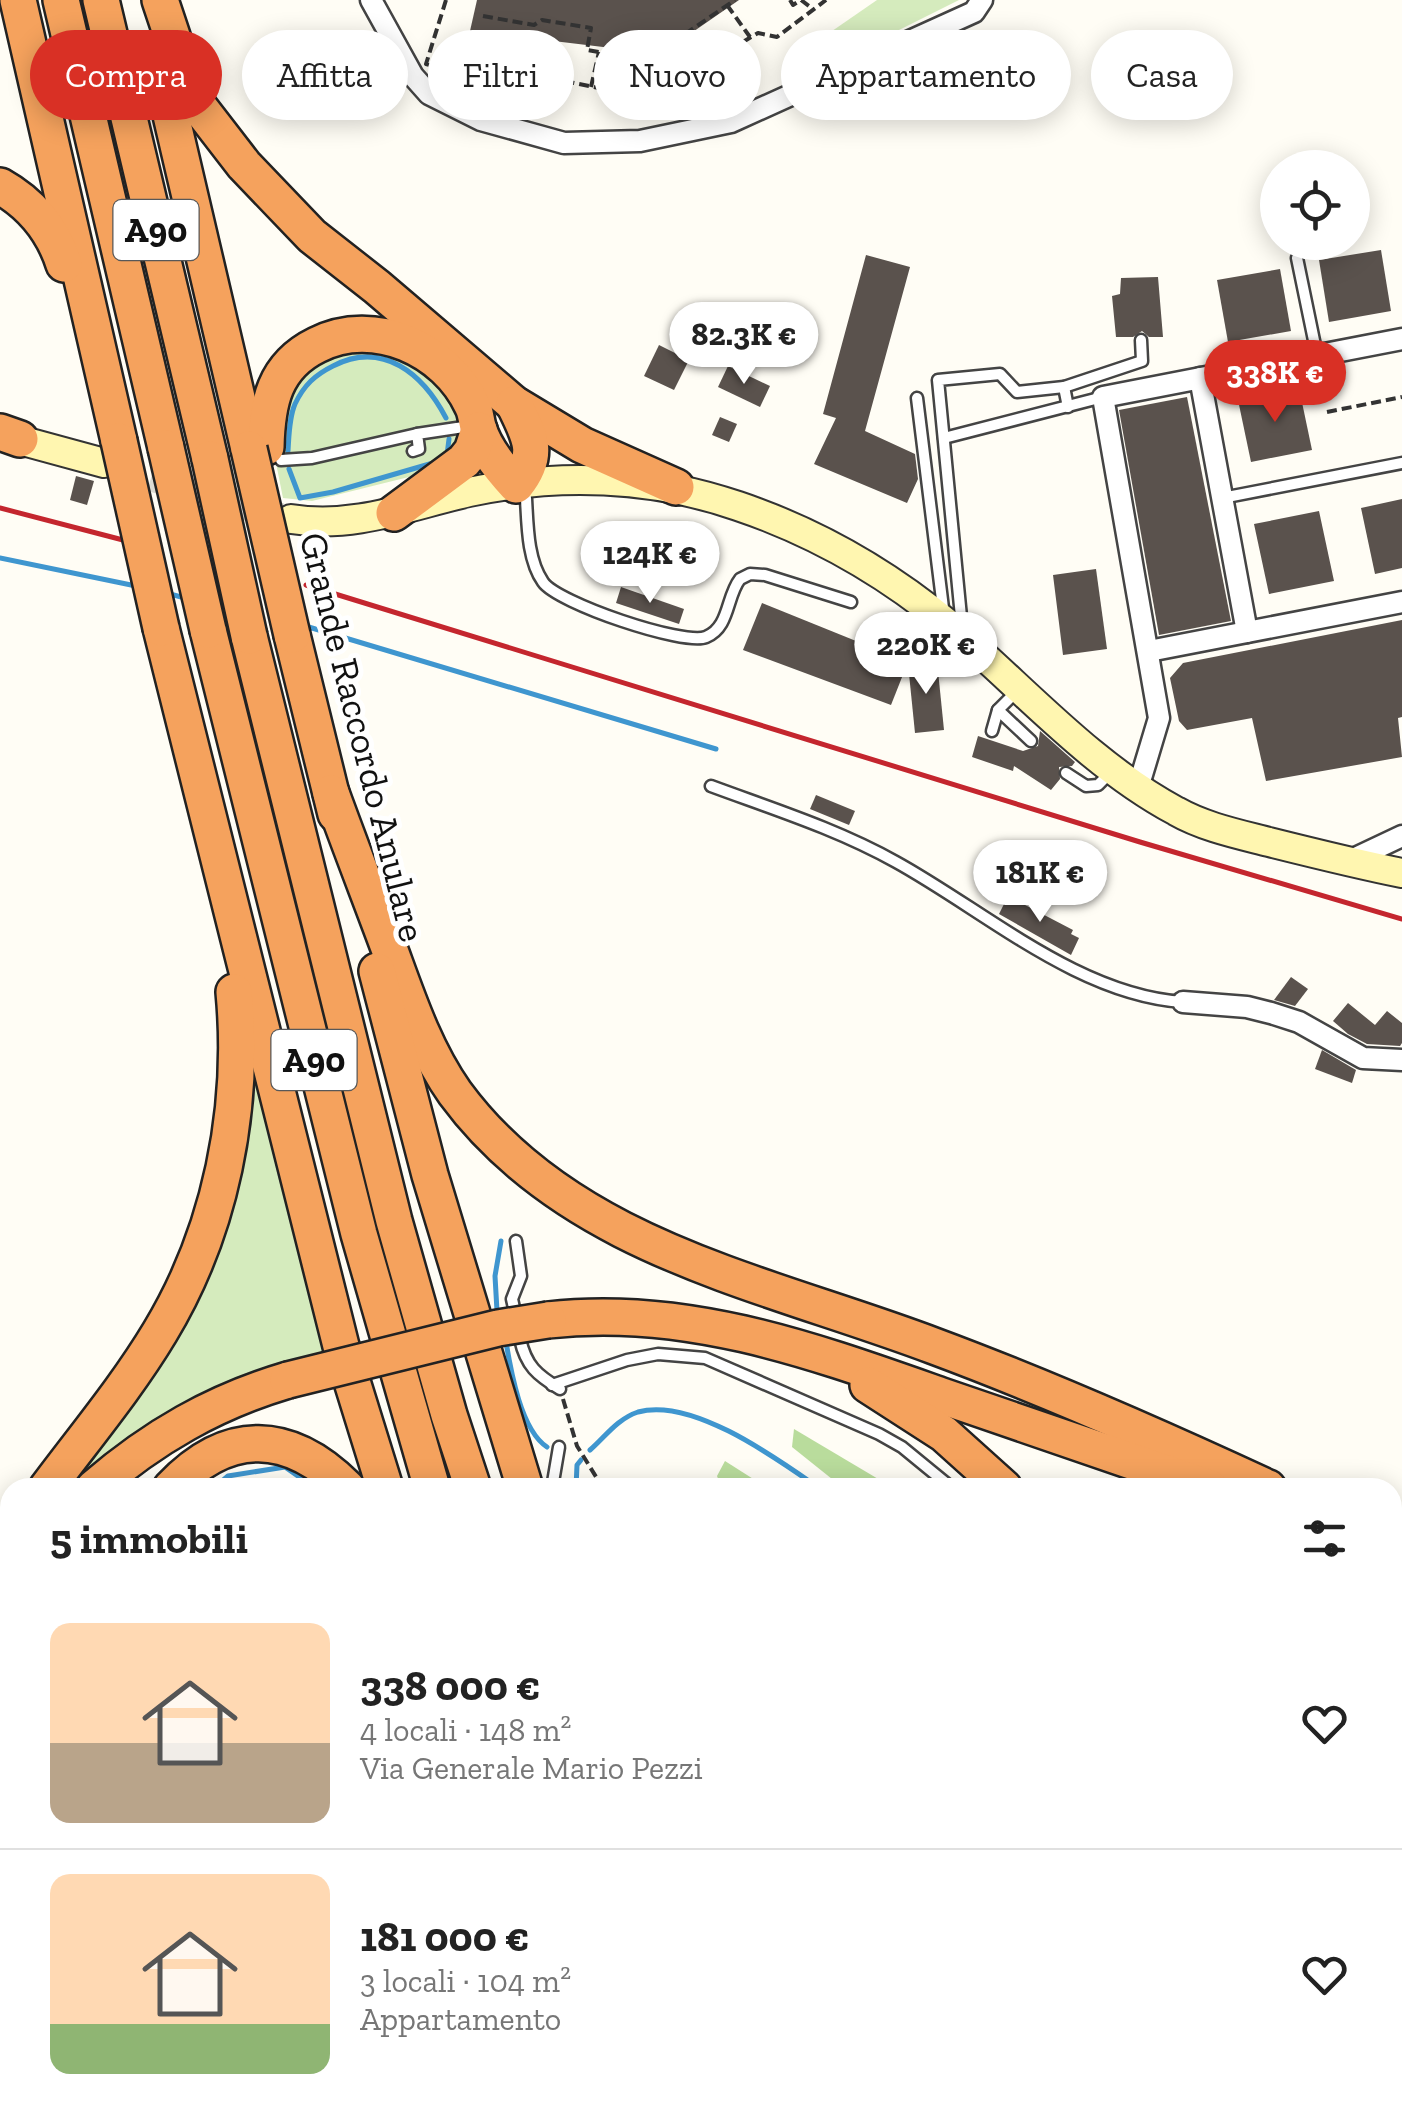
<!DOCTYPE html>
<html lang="it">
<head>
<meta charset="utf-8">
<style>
  :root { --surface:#fff; --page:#f2f2f2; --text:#222; --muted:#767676; --line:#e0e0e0; --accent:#d93025 }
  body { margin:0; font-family:"Zilla Slab",serif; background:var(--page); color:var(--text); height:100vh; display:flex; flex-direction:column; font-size:38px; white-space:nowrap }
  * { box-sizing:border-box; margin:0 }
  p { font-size:32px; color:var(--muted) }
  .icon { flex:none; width:55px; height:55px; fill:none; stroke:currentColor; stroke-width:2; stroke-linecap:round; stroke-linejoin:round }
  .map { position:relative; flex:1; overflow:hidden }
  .sheet { position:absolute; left:0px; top:1478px; width:1402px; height:642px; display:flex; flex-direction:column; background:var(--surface); border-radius:30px 30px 0 0; box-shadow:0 5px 25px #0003 }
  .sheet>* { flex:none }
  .banner { position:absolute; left:30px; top:30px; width:1342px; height:90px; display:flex; gap:20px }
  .tools { position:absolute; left:1260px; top:150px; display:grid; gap:20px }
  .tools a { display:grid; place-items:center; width:110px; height:110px; border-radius:50%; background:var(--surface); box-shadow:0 5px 25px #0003; font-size:50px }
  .price { position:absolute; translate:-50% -85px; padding:0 22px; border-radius:35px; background:#fff; color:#222; font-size:32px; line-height:65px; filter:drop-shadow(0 2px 5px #0008) }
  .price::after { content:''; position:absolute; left:50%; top:60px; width:30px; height:22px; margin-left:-15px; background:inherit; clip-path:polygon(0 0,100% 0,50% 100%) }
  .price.active { background:var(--accent); color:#fff }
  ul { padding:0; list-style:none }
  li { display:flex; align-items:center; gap:30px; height:250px; padding:0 50px }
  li+li { border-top:2px solid var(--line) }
  li span { display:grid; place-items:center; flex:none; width:280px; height:200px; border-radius:20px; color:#555 }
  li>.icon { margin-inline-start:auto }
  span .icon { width:120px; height:120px; fill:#fffc; stroke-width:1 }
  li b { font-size:42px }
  h2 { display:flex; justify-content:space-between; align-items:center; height:120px; padding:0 50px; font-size:42px }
  .pill { padding:0 35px; border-radius:45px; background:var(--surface); box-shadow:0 5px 25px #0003; font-size:35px; line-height:90px }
  .pill.active { background:var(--accent); color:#fff }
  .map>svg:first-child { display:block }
  .green { fill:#d5ebbd }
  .forest { fill:#b9dc9c }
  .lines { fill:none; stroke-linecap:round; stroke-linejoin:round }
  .stream { stroke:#3f96cf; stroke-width:5 }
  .building { fill:#5a524d }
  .secondary-tunnel { stroke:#dbdad3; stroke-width:28; stroke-dasharray:28 14; stroke-linecap:butt }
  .service-casing { stroke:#444; stroke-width:15 }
  .minor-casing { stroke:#444; stroke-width:25 }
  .secondary-casing { stroke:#333; stroke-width:32 }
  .motorway-casing { stroke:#222; stroke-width:40 }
  .path { stroke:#333; stroke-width:4; stroke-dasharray:10 5; stroke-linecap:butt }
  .service { stroke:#fff; stroke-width:10 }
  .minor { stroke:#fff; stroke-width:20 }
  .secondary { stroke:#fff6b0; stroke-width:28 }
  .motorway { stroke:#f5a25d; stroke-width:35 }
  .rail { stroke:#c4262e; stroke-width:5 }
  .motorway-bridge-casing { stroke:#222; stroke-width:40; stroke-linecap:butt }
  .motorway-bridge { stroke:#f5a25d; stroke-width:35 }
  .labels { text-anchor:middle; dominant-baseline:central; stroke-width:10; stroke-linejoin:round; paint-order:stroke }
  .shield { fill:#fff; stroke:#585858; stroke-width:2.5 }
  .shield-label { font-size:35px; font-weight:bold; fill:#111 }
  .street-label { font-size:38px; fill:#111; stroke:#fff }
</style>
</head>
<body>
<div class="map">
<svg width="1402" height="2118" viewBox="0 0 1402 2118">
  <rect width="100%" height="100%" fill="#fffdf5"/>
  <g class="green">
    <path d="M877,0h82l-122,61 -15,-23z"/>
    <path d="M375,339l71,46 20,48 -37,39 -117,29 -29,-3 -11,-55 17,-71z"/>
    <path d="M259,1077l70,274c-112,29 -172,57 -258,136l-21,1 82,-109 115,-299z"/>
    <path d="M10,1908v51l-10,-5v-44z"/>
    <path d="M334,2110h235l-2,8h-222z"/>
  </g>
  <g class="forest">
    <path d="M794,1429l96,57 1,1h-49l-50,-40z"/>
    <path d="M725,1461l33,21 2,5h-39l-4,-11z"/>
  </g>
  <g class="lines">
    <g class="stream">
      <path d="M288,451c1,-15 1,-33 7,-47 9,-19 20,-29 38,-38 50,-26 90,8 113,52"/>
      <path d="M447,455l2,-16"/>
      <path d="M289,469l11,29 33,-6 100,-29"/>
      <path d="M0,558l136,28"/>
      <path d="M166,593l23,6"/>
      <path d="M302,625l414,124"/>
      <path d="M497,1311l-2,-35 6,-35"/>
      <path d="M506,1342c5,30 15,88 41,105"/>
      <path d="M590,1450c15,-13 27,-31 48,-38 54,-15 138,46 181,76"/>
      <path d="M214,1488l14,-12 57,-9 30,21"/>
      <path d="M576,1488l1,-23 4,-5"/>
      <path d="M1392,1795l10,-5"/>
      <path d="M0,2044l10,3"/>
      <path d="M151,2110l13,8"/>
      <path d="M329,2110l10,8"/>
      <path d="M562,2118l1,-8"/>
      <path d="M907,2118l2,-8"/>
      <path d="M1155,2118l2,-8"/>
    </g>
  </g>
  <g class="building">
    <path d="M477,0h262l-78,54 -191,-23z"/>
    <path d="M1381,250l10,61 -62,11 -10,-62z"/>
    <path d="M866,255l44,12 -45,164 50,23 3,25 -11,24 -93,-39 22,-46 -13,-4z"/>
    <path d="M1280,269l11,62 -63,11 -11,-62z"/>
    <path d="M1158,277l5,60h-14l-7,-6 -9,6h-17l-4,-41 8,-2 1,-16z"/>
    <path d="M659,345l30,15 -15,30 -30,-14z"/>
    <path d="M728,366l42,20 -10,21 -42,-20z"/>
    <path d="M1299,388l13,62 -61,12 -13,-62z"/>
    <path d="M1187,397l44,224 -72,14 -40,-225z"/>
    <path d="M720,417l17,7 -8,18 -17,-7z"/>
    <path d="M76,476l18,5 -7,24 -17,-5z"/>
    <path d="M1402,499v69l-27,6 -14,-66z"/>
    <path d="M1319,511l15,70 -65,13 -15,-70z"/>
    <path d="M1096,569l11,80 -44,6 -10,-80z"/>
    <path d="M621,587l63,22 -5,15 -63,-21z"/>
    <path d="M762,603l146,59 -17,43 -148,-55z"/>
    <path d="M1402,620v97l-4,1 4,39 -136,24 -14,-63 -65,12 -8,-9 -9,-43 13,-15z"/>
    <path d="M937,661l7,69 -29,3 -7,-69z"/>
    <path d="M1040,731l35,31 -3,4 -13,1 1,12 -9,11 -37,-24 -1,5 -41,-14 6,-21 45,15 15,-5z"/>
    <path d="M816,795l39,16 -6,14 -39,-16z"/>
    <path d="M1008,896l65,34 -2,4 8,4 -8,17 -72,-41z"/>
    <path d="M1291,977l17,12 -13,17 -21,-6z"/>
    <path d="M1348,1003l27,22 12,-14 15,12v20l-2,3 -33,-2 -19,-10 -15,-13z"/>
    <path d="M1322,1050l34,20 -4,13 -37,-14z"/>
  </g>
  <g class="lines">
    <path class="secondary-tunnel" d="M111,465l169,52"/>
    <defs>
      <g id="service">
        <path d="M1297,258l20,97"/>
        <path d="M1064,387l78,-26 -1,-21"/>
        <path d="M917,398l27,218"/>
        <path d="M944,438l159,-41"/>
        <path d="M413,451l6,-2 -2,-15 53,-8"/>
        <path d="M281,460l31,-2 105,-24"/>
        <path d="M525,485c3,30 0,71 18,97 14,21 141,64 163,55 24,-10 20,-40 34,-58l10,-5 15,1 86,27"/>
        <path d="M1222,498l180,-35"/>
        <path d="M962,627l-24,-247 62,-6 17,18 47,-5 4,20"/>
        <path d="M1019,689l-21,21 33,31"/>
        <path d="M992,731l6,-21"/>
        <path d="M1066,773l20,13 12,-1 12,-12"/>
        <path d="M711,786c62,23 126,43 185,76 89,49 182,133 287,140"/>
        <path d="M514,1308l-2,-9 9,-23 -5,-35"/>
        <path d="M520,1339c6,27 17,36 40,50"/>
        <path d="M552,1385l75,-25 31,-6 47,4 174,76 23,13 50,41"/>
        <path d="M552,1488l7,-41"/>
        <path d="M971,2118l6,-8"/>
      </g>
      <g id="minor">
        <path d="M371,0l42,76 16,18 52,26 83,23 76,-2 91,-19 243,-110 8,-12"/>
        <path d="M1200,378l47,254"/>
        <path d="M1149,651l253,-49"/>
        <path d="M1138,788l21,-70 -56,-321 299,-58"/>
        <path d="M1347,862l55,-26"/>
        <path d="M1183,1002l64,5 24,6 28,9 64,36 39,2"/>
        <path d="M0,2057l10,5"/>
        <path d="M109,2110l17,8"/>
      </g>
      <g id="secondary">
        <path d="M1,435l103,28"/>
        <path d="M291,519c64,10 117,-13 178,-27 89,-19 182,-16 269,14 77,26 147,66 210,118 74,63 142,141 228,187 28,16 62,23 93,31 44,11 88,22 133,31"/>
      </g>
      <g id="motorway">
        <path d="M18,0l101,441"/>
        <path d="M61,0l105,448"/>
        <path d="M101,0l109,459"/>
        <path d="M160,0l33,99 51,66 68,71 65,51 137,117 68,41 94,42"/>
        <path d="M156,51l93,398"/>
        <path d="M0,186c32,18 53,44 64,78"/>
        <path d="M0,432l20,7"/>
        <path d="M266,447c1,-44 8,-81 51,-102 57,-29 129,4 155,60 4,7 4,15 6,22 6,21 23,42 38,58 25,-31 14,-48 -2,-81"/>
        <path d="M394,513l70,-52 8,-10 7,-21"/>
        <path d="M161,628l180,718 44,142"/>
        <path d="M208,630l151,604 73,254"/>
        <path d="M292,635l44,179"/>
        <path d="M249,636l145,585 55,194 24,73"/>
        <path d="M331,793c20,55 41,109 61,163 17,47 34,96 63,137 114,155 310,189 479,253 113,42 224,91 334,142"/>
        <path d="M377,971l53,204 95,313"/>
        <path d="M548,1320c138,-16 266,31 394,76 90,30 179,61 268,92"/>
        <path d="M868,1385l76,49 60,54"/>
        <path d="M47,1488c38,-51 80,-101 113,-156 61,-101 85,-223 74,-340"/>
        <path d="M94,1488c59,-51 120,-86 194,-108"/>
        <path d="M171,1488c57,-60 118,-58 176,0"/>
        <path d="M1392,1544l10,3"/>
        <path d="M0,1546l10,-12"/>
        <path d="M0,1577l10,-9"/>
        <path d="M1392,1673l10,-1"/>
        <path d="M1392,1701l10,-2"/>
        <path d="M1392,1764l10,-5"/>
        <path d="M0,1826l10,-1"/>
        <path d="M0,1877l10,-2"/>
        <path d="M0,2016l10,3"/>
        <path d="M217,2110l13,8"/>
        <path d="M254,2110l14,8"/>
        <path d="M599,2110v8"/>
        <path d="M636,2110l3,8"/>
        <path d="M688,2110l4,8"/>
        <path d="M732,2110l4,8"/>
        <path d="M785,2110l4,8"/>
        <path d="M1128,2118l3,-8"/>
      </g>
    </defs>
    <use href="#service" class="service-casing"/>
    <use href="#minor" class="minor-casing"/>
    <use href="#secondary" class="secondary-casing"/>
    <use href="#motorway" class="motorway-casing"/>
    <g class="path">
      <path d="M446,0l-20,64 53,15 31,-9 138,28 110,-65 19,4 49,-37"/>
      <path d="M790,0l3,5 8,-5 12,9"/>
      <path d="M727,5l23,32"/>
      <path d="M483,16l51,9 8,-5 49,8 -4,22 60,10 88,-60"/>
      <path d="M676,41l20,29"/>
      <path d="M652,57l19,27"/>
      <path d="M591,87l8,-35"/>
      <path d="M621,93l8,-34"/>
      <path d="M1327,412l75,-15"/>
      <path d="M563,1399l14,47 26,42"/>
    </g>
    <use href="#service" class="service"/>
    <use href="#minor" class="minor"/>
    <use href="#secondary" class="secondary"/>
    <use href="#motorway" class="motorway"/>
    <g class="rail">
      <path d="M0,508l123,32"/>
      <path d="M306,585l834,257 262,77"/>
    </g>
    <defs>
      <g id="motorway-bridge">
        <path d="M119,441l42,187"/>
        <path d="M166,448l42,182"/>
        <path d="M249,449l43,186"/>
        <path d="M210,459l39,177"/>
        <path d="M288,1380l210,-52 50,-8"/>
      </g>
    </defs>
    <use href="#motorway-bridge" class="motorway-bridge-casing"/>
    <use href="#motorway-bridge" class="motorway-bridge"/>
  </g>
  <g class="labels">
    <g class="shield">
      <rect x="113.5" y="200" width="85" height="60" rx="8"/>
      <rect x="271.5" y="1030" width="85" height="60" rx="8"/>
    </g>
    <g class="shield-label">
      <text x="156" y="230">A90</text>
      <text x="314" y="1060">A90</text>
    </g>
    <g class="street-label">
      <text transform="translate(363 737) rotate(76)">Grande Raccordo Anulare</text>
    </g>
  </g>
</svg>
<div class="tools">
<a><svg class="icon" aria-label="locate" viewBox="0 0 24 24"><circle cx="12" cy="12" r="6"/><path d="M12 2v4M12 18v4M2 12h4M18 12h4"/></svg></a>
</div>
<b class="price" style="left:744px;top:387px">82.3K €</b>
<b class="price active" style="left:1275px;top:425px">338K €</b>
<b class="price" style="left:650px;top:606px">124K €</b>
<b class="price" style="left:926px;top:697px">220K €</b>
<b class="price" style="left:1040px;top:925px">181K €</b>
<div class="banner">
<a class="pill active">Compra</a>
<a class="pill">Affitta</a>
<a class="pill">Filtri</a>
<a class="pill">Nuovo</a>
<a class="pill">Appartamento</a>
<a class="pill">Casa</a>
</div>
<section class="sheet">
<h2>5 immobili<svg class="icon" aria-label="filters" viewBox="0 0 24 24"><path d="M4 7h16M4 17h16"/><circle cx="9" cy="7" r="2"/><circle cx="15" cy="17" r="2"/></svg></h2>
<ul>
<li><span style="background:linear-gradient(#ffd9b3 60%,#b9a48a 0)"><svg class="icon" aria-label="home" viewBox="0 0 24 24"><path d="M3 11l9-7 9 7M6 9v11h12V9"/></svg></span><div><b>338 000 €</b><p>4 locali · 148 m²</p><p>Via Generale Mario Pezzi</p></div><svg class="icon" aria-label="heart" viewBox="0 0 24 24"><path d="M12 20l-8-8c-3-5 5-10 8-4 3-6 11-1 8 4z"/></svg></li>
<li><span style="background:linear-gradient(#ffd9b3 75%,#8fb573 0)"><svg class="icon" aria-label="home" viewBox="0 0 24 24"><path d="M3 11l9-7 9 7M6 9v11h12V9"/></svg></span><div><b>181 000 €</b><p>3 locali · 104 m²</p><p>Appartamento</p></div><svg class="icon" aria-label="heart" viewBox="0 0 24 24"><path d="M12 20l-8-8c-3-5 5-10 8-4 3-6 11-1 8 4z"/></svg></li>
</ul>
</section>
</div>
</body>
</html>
